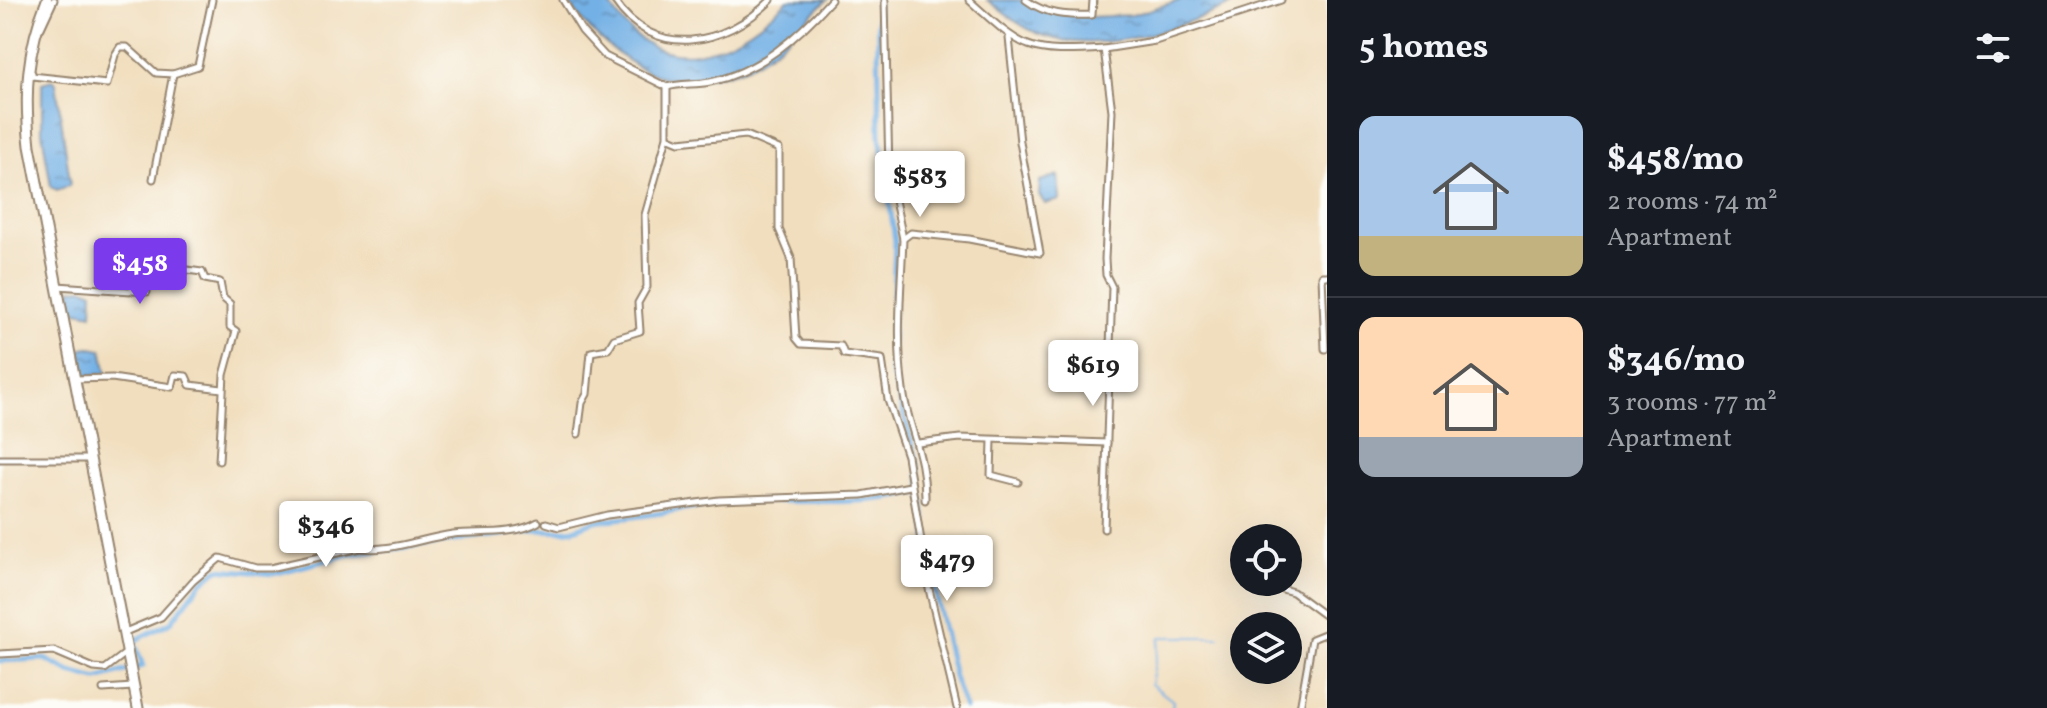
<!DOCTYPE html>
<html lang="en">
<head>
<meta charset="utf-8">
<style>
  :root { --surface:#171b24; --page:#242831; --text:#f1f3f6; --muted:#9ea1a6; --line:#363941; --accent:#7c3aed }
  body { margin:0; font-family:Vollkorn,serif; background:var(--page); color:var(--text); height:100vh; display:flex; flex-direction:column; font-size:30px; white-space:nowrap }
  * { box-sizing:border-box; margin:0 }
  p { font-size:26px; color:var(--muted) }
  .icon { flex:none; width:44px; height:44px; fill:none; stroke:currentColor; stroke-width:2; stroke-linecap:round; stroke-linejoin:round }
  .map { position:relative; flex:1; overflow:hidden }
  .details { display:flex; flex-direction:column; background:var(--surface); width:720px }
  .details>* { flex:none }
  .tools { position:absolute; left:1230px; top:524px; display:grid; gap:16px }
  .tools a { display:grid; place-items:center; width:72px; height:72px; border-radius:50%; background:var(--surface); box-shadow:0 8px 32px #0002; font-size:40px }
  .price { position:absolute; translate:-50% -68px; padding:0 18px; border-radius:8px; background:#fff; color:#222; font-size:26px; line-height:52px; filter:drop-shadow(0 2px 4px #0008) }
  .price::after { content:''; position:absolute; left:50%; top:48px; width:24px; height:18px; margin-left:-12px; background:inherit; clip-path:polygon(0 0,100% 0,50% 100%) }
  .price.current { background:var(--accent); color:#fff }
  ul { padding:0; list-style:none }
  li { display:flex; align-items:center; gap:24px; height:200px; padding:0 32px }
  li+li { border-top:2px solid var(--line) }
  li span { display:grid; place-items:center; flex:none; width:224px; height:160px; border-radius:16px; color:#555 }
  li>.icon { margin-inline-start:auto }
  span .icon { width:96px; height:96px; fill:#fffc; stroke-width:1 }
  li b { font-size:34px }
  h2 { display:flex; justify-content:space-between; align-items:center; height:96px; padding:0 32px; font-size:34px }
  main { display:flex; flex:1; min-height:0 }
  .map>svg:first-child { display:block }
  .water { fill:url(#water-ripples); stroke:#576d82; stroke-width:2 }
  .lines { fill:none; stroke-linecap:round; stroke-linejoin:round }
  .stream { stroke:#73b0e5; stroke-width:2 }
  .canal { stroke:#73b0e5; stroke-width:5 }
  .street-casing { stroke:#96846e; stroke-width:9 }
  .highway-casing { stroke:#96846e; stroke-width:13 }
  .street { stroke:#fff; stroke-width:5 }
  .highway { stroke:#fff; stroke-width:9 }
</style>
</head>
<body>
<main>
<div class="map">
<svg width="1327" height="708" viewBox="0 0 1327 708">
  <defs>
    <pattern id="water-ripples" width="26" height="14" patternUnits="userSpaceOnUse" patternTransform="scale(2)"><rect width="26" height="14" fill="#73b0e5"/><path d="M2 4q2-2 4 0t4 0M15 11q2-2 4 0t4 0" fill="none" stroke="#608fb9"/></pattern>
  </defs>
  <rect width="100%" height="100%" fill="#fdfcf7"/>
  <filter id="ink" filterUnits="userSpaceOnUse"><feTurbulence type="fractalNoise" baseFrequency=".0125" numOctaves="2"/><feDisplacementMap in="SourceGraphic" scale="16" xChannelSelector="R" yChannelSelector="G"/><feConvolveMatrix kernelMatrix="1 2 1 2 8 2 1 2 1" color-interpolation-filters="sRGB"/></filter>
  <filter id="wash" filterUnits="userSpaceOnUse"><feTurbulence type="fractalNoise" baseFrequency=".006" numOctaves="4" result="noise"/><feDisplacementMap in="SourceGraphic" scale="32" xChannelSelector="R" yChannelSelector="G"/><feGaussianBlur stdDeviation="1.8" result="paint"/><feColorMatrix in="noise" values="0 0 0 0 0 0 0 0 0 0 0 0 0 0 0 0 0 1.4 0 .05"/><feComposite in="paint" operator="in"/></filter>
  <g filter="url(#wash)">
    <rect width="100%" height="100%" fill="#f1debe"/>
    <g class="water">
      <path d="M568,0h39c50,85 122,57 181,0h39c-24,22 -50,53 -80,67 -23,10 -67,17 -91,8 -31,-11 -73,-47 -88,-75z"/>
      <path d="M987,0h35l13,8 56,9 41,-2 49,-15h61c-58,26 -140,58 -203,34 -20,-8 -35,-21 -52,-34z"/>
      <path d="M52,80l4,3 14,98 -1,5 -12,4 -6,-3 -9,-55v-49z"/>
      <path d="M1058,175l2,25 -15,4 -6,-9 1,-14z"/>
      <path d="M85,288l8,4 -1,22 -20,-4 -1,-21z"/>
      <path d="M87,347l15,3 5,24 -23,1 -4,-25z"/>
    </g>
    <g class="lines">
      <path class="stream" d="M1172,708l1,-7 -22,-17 9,-47h60"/>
      <g class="canal">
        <path d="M877,0l3,137 15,104 -4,129 28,97 13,109 22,101 11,31"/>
        <path d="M0,661l45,-2 25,13 27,7 46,-13 -9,-25 37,-19 30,-39 17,-14 55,5 74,-19 190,-25c13,0 25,2 37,-1 10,-3 19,-9 29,-9 47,-2 93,-16 140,-18 58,-3 120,5 177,-10"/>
      </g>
    </g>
  </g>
  <g filter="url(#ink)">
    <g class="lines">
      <defs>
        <g id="street">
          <path d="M563,0l19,31 23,25 62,31v50l12,5 67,-7 33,14v80l12,29 5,80 5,6 40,2 3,8 38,5 6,41 19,56 22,133 28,119"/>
          <path d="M614,0c40,61 111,46 157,0"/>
          <path d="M885,0l4,171 14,68"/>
          <path d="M969,0c55,50 59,54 135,49l8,62 -7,148 1,16 6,12 -8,242"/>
          <path d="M1026,0c20,15 42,16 66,15l1,-15"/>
          <path d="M41,28l13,-28"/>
          <path d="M1104,49l51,-8 126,-41"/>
          <path d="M32,73v3l75,8 8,-29 5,-8h7l29,26 17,1 -20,105"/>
          <path d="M173,74l25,-8 14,-66"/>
          <path d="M667,87c14,-4 28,-2 43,-5 49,-10 88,-45 121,-82"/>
          <path d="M57,286l90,6 -4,-20 6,-7 53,7 3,7 15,3 3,16 7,6v23l6,4 -12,44 -5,86"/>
          <path d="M1325,349l-3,-73h5"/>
          <path d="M75,379l37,-1 60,9 3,-12 11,1 4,9 32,4"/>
          <path d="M578,434l4,-31 5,-9 4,-42 17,-3 6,-10 26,-8 -2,-28 9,-16 -2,-72 22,-78"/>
          <path d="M992,440l-1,35 27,7"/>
          <path d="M918,443l42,-5 147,5"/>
          <path d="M0,459h89"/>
          <path d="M925,500c1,-44 -17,-72 -22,-110 -7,-50 -2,-101 0,-151l8,-6 58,6 71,14 -20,-111 -11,-104"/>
          <path d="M546,523l13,4 48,-12 112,-15 143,-5 48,-9"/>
          <path d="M1257,582l36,10 34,25"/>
          <path d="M125,632l36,-15 32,-36 27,-23 35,10h15l90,-20c31,4 62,-10 93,-14 27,-3 61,2 85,-12"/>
          <path d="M0,654l54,-3 40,17 11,1 21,-16"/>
          <path d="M103,689l30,-2"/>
          <path d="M1300,708l12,-69 15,-6"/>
        </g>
        <path id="highway" d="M47,0c-20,50 -23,93 -17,146l108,562"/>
      </defs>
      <use href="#street" class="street-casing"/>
      <use href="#highway" class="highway-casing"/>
      <use href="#street" class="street"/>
      <use href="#highway" class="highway"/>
    </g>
  </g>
</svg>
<div class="tools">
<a><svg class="icon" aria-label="locate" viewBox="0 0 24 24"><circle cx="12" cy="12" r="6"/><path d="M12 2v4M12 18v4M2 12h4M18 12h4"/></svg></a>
<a><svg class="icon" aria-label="layers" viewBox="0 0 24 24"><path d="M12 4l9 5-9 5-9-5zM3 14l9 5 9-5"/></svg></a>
</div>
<b class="price" style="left:920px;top:219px">$583</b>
<b class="price current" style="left:140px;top:306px">$458</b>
<b class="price" style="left:1093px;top:408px">$619</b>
<b class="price" style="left:326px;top:569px">$346</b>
<b class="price" style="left:947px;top:603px">$479</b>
</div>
<section class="details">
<h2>5 homes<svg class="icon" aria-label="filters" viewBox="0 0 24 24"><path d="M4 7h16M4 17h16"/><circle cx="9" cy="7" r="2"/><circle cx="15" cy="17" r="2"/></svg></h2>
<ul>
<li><span style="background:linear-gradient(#a9c7e8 75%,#c2b280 0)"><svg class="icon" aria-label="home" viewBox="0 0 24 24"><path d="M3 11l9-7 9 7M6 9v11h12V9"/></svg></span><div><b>$458/mo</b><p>2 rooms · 74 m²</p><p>Apartment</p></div></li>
<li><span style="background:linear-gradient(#ffd9b3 75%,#9aa5b1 0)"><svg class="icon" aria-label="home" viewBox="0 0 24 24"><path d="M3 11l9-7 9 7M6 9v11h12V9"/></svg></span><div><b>$346/mo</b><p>3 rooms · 77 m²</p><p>Apartment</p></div></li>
</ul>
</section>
</main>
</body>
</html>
